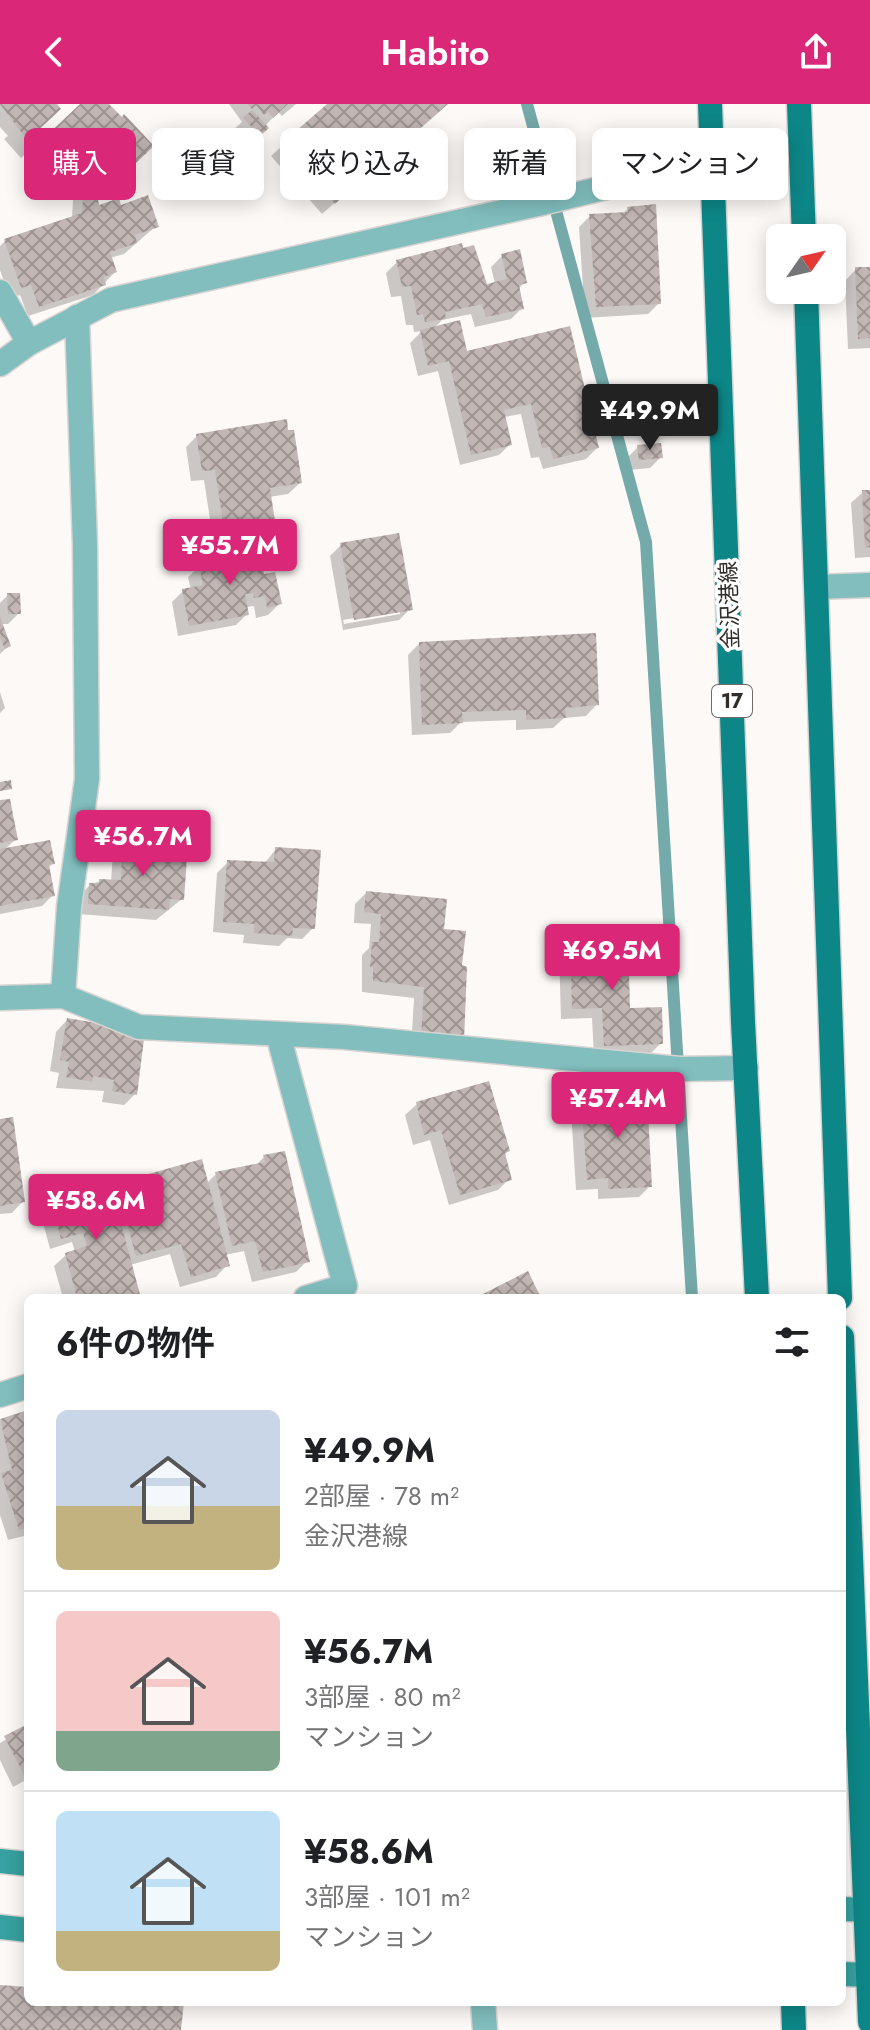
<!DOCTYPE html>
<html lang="ja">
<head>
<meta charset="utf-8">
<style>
  :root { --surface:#fff; --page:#f6f6f6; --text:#202124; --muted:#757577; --line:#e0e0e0; --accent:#db2777 }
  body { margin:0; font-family:Jost,"Noto Sans JP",sans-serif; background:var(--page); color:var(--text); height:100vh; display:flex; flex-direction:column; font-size:30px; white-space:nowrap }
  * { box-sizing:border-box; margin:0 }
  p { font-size:26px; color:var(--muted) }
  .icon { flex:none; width:44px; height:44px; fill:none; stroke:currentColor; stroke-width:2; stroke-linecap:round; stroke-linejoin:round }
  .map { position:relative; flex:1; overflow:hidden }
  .side { position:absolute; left:24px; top:1190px; width:822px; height:712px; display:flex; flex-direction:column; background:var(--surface); border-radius:12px; box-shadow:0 4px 20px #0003 }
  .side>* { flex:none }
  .banner { position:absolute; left:24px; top:24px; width:822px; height:72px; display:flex; gap:16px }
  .needle { width:52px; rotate:56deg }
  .tools { position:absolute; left:766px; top:120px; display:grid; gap:16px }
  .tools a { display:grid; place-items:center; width:80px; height:80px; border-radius:12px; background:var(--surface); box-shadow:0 4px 20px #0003; font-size:40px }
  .price { position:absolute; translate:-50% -68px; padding:0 18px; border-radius:8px; background:var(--accent); color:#fff; font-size:26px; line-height:52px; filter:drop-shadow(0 2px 4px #0008) }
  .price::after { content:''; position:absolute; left:50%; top:48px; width:24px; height:18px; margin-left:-12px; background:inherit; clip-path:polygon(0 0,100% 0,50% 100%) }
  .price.on { background:#222; color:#fff }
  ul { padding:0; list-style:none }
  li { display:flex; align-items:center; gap:24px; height:200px; padding:0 32px }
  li+li { border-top:2px solid var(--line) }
  li span { display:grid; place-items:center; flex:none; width:224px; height:160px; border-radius:12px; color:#555 }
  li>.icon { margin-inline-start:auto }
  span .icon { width:96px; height:96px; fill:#fffc; stroke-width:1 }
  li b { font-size:34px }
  h2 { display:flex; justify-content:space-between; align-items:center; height:96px; padding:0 32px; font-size:34px }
  .tag { padding:0 28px; border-radius:12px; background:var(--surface); box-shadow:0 4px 20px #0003; font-size:28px; line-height:72px }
  .tag.on { background:var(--accent); color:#fff }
  header { display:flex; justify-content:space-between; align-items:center; height:104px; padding:0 32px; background:var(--accent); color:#fff; font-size:36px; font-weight:600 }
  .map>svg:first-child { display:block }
  .shadow { fill:#0003; fill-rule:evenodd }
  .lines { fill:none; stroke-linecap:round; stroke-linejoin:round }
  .stream { stroke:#74aaa9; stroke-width:12 }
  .building { fill:url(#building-cross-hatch) }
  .street-casing { stroke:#d8d4d2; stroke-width:27 }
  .secondary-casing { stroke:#d8d4d2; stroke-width:27 }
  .primary-casing { stroke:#d8d4d2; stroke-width:27 }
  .street { stroke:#82bebe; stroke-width:24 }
  .secondary { stroke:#37a0a0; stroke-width:24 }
  .primary { stroke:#0d8687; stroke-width:24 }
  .labels { text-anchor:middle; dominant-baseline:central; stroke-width:7; stroke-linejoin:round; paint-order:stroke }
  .shield { fill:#fff; stroke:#6f6c6b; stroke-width:2 }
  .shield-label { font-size:20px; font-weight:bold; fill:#312d2b }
  .street-label { font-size:22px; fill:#312d2b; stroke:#fff }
</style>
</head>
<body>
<header><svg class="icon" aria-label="back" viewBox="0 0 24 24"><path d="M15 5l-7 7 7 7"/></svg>Habito<svg class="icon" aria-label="share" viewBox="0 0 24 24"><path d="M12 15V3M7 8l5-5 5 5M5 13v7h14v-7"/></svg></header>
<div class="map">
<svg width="870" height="1926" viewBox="0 0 870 1926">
  <defs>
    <pattern id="building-cross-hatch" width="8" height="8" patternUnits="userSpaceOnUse" patternTransform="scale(2)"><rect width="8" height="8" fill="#c2b7b4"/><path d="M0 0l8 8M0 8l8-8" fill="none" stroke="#9e9593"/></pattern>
  </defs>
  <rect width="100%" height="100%" fill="#fdf9f7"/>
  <g class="shadow">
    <path d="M0,0h54l-23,31 9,10 43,-41h24l-11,95 2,8h22l36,19 -32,28 -14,4 5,14 -22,23 -65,21 -8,-21 -10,3 -10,-28v-24l5,-5 67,-22 1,-19 13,-13 -29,-30 -12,11 -16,-17 -8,7 -17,-19 4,-3 -8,-9z"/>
    <path d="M229,0h67l-14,12 -4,-4 -31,34 -14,-16 9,-8z"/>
    <path d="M328,0h119l-125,110 -51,-58z"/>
    <path d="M417,46l16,27 -11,11 -10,2 -6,-28z"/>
    <path d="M628,105l31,94 -11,11 -63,4 -6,-91 11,-11 32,-2z"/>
    <path d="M502,152l23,26 -7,7 4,19 -11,11 -36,8 -4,-13 -29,6 -9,9 164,119 -11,11 -43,10 -4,-12 -8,1 -10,-44 -17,3 6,27 -11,11 -39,10 -22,-94 -20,5 -8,-33 12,-12 -8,1 -1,-7h-7l-5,-29 -10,1 -5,-24 11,-11 88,24 10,-2 -4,-17z"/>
    <path d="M856,165h14v79l-22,1 -3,-68z"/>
    <path d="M197,332l103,47 -12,11 -19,3 5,30 -11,11 -49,7 -10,-65 -13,1 -5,-34z"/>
    <path d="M638,343l23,10 -11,11 -21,2 -2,-12z"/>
    <path d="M863,388h7v65l-15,1 -4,-55z"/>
    <path d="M341,441l69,64 -11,11 -56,10 -13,-74zM400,506v4l-56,10 -1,-4z"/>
    <path d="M222,451l57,49 -11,11 -12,3 -2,-12 -8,1 1,7 -11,11 -58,11 -6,-34 11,-11 8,-1 -3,-13 12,-11 15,-3z"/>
    <path d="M8,491l11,18 -11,11h-7l8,21 -9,9v-51z"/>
    <path d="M419,540l178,60 -11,12 -22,2 -11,10 -37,2v-10l-55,2 -11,11 -38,2 -4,-80z"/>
    <path d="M0,588l5,16 -5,5z"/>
    <path d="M0,698l16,37 -12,11 49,13 -5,5 5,27 -11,11 -42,8z"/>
    <path d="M124,737l43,17 15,41 -26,21 -78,-6 1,-18 11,-11 10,-4 11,1 2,-30z"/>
    <path d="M276,745l37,79 -11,11 -15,-1 -8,8 -36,-3 1,-8 -31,-3 4,-59 11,-11 36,2z"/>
    <path d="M366,789l75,38 19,36 5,1 -54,80 3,-50 -52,-6v-37l7,-7 2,-24 -17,-1 1,-19z"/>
    <path d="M570,837l58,69 33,33 -11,11 -56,2 -2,-38 -31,1 -2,-67z"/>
    <path d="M67,916l68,74 -11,11 -22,-3 2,-11 -48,-3 3,-15 -9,-2 6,-39z"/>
    <path d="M582,995l68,87 -11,11 -41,2v-10l-22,1 -5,-80z"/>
    <path d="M417,1000l91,47 -5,4 6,24 -11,11 -49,15 -19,-65 -17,5 -8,-30z"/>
    <path d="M0,1017l23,80 -11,12 -12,1z"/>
    <path d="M264,1053l43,104 -11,11 -44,10 -8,-31 -19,4 2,10 -11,12 -36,10 -10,-33 -40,11 9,33h-76l-9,-32 12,-11 9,-3 -3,-10 -22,7 -11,-42 11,-11 60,-5 7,-7h89l10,-10 39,-8z"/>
    <path d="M28,1308v123l-20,5 -8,-25v-94z"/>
    <path d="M28,1622v53l-15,8 -13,-27v-17z"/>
  </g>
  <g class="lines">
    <path class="stream" d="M527,0l119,438 46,756"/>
  </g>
  <g class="building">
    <path d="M0,0h57l4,5 -28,26 7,7 -7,6z"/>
    <path d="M80,0h29l13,13 2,-3 30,32 -56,53 1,6 20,-7 2,7 27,-10 11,32 -24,8 2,8 -27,9 7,20 -13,5 2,8 -67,22 -8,-22 -10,3 -17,-49 78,-26 2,-26 12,-12 -26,-28 -13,12 -16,-18z"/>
    <path d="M247,0h41l-15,14 -5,-7 -4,4 -8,-10 -4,4z"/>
    <path d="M327,0h121l-113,100 -54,-60z"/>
    <path d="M252,6l17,18 -9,8 -17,-18z"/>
    <path d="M428,43l7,31 -12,2 -7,-31z"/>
    <path d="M656,100l5,100 -65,3 -7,-93 39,-2 -1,-5z"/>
    <path d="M462,139l1,5 11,-3 13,39 20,-5 -6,-25 19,-5 7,34 -8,2 5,24 -38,8 -4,-13 -37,8 1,7 -21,3 -2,-8 -6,1 -6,-29 -9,1 -6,-27z"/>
    <path d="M855,163h15v71l-12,1z"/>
    <path d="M460,216l7,31 103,-25 29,122 -46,11 -3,-12 -8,1 -11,-44 -27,6 8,35 -41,10 -22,-94 -21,5 -8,-36z"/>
    <path d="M287,315l1,11h6l8,53 -32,5 6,40 -51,7 -10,-65 -13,1 -6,-37z"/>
    <path d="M661,339l2,15 -24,2 -2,-15z"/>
    <path d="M862,386h8v57l-5,1z"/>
    <path d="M399,429l14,77 -59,10 -14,-77z"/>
    <path d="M259,442l5,28 11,-2 7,32 -15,4 -2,-12 -11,2 -1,-5 -8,1 4,21 -60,11 -7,-37 21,-4 -4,-21 23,-4 -1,-7z"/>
    <path d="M7,489h13l1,21h-13z"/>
    <path d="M0,513l11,29 -6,3 -5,-12z"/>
    <path d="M596,529l3,72 -34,3 1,10 -40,2v-10l-64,2 1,11 -41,2 -3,-83z"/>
    <path d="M11,676l1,9 -12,2v-9z"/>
    <path d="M10,695l8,41 -18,3v-43z"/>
    <path d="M123,735l47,3 -1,14 18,1 -3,43 -14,-1 -1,11 -81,-6 1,-21h10v-4l22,1z"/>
    <path d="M50,736l5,24 -6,1 6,31 -55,10v-57z"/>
    <path d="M275,743l46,3 -6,79 -22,-1 -1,8 -38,-3v-9l-31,-2 4,-62 47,2z"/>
    <path d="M366,787l81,8 -3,30 22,2 -4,34 5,2 -3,74 -43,-3 3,-51 -51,-6v-14h-3l2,-25h7l2,-28 -17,-2z"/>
    <path d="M628,832l2,72 32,-1 1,37 -59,2 -2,-38 -30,1 -2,-70z"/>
    <path d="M67,914l78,13 -8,64 -25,-4 2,-11 -21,-4 -1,6 -26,-5 3,-15 -9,-2z"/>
    <path d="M489,977l21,70 -5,2 7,27 -52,15 -19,-65 -17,5 -8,-33z"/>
    <path d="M647,989l5,94 -44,2v-11l-21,2 -6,-83z"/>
    <path d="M13,1013l12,85 -25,4v-87z"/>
    <path d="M285,1047l25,111 -47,10 -8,-31 -23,5 -17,-74 50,-10 -2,-7z"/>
    <path d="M202,1055l28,107 -39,11 -10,-33 -45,12 -20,-73z"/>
    <path d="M109,1075l32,119h-64l-12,-45 22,-7 -4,-13 -22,6 -12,-45z"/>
    <path d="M528,1167l13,27h-66z"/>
    <path d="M28,1306v117l-9,3 -18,-57 11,-3 -12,-51z"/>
    <path d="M28,1620v51l-3,2 -21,-41z"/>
    <path d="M0,1881l28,2v15h156l-3,28h-181z"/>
  </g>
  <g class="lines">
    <defs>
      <g id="street">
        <path d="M0,188l29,51"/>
        <path d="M0,260l29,-21 82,-43 431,-97 171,-42"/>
        <path d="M817,483l53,-2"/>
        <path d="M63,892l6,-89 18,-128 -2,-234 -8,-228"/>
        <path d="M0,894l63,-2 76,31 205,10 336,32 66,-1"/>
        <path d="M278,930l67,252 -39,12"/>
        <path d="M0,1291l28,-9"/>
        <path d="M483,1898l2,28"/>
      </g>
      <g id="secondary">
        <path d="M0,1757l28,3"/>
        <path d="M842,1805l28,1"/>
        <path d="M0,1823l28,3"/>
        <path d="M842,1870l28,1"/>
      </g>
      <g id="primary">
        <path d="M710,0l33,918 14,276"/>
        <path d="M799,0l5,134"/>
        <path d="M806,186l34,1008"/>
        <path d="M842,1233l28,685"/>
        <path d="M793,1898l1,28"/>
      </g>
    </defs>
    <use href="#street" class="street-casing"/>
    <use href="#secondary" class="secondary-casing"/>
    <use href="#primary" class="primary-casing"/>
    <use href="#street" class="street"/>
    <use href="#secondary" class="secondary"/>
    <use href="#primary" class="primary"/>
  </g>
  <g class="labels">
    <rect class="shield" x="712" y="581" width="40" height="32" rx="6"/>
    <g class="shield-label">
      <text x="732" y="597">17</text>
    </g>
    <g class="street-label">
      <text transform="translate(729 501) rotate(-92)">金沢港線</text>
    </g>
  </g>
</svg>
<div class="tools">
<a><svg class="needle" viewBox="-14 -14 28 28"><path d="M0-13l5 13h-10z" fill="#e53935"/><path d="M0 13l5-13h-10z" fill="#757577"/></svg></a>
</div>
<b class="price on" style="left:650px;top:348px">¥49.9M</b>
<b class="price" style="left:230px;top:483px">¥55.7M</b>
<b class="price" style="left:143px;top:774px">¥56.7M</b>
<b class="price" style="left:612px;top:888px">¥69.5M</b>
<b class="price" style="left:618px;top:1036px">¥57.4M</b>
<b class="price" style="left:96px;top:1138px">¥58.6M</b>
<div class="banner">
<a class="tag on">購入</a>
<a class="tag">賃貸</a>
<a class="tag">絞り込み</a>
<a class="tag">新着</a>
<a class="tag">マンション</a>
</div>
<section class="side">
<h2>6件の物件<svg class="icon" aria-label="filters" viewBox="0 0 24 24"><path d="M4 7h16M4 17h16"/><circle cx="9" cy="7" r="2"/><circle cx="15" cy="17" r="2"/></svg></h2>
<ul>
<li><span style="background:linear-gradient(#c9d6e8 60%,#c2b280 0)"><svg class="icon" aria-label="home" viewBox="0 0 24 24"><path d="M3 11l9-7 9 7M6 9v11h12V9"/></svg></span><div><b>¥49.9M</b><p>2部屋 · 78 m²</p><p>金沢港線</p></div></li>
<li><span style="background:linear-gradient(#f6c9c9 75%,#7fa58c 0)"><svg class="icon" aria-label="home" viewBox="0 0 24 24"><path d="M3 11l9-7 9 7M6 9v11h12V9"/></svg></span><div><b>¥56.7M</b><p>3部屋 · 80 m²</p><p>マンション</p></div></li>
<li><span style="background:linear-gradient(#bfe0f5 75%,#c2b280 0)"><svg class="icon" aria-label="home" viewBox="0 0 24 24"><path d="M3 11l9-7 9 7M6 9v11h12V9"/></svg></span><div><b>¥58.6M</b><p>3部屋 · 101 m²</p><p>マンション</p></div></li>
</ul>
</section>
</div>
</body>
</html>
